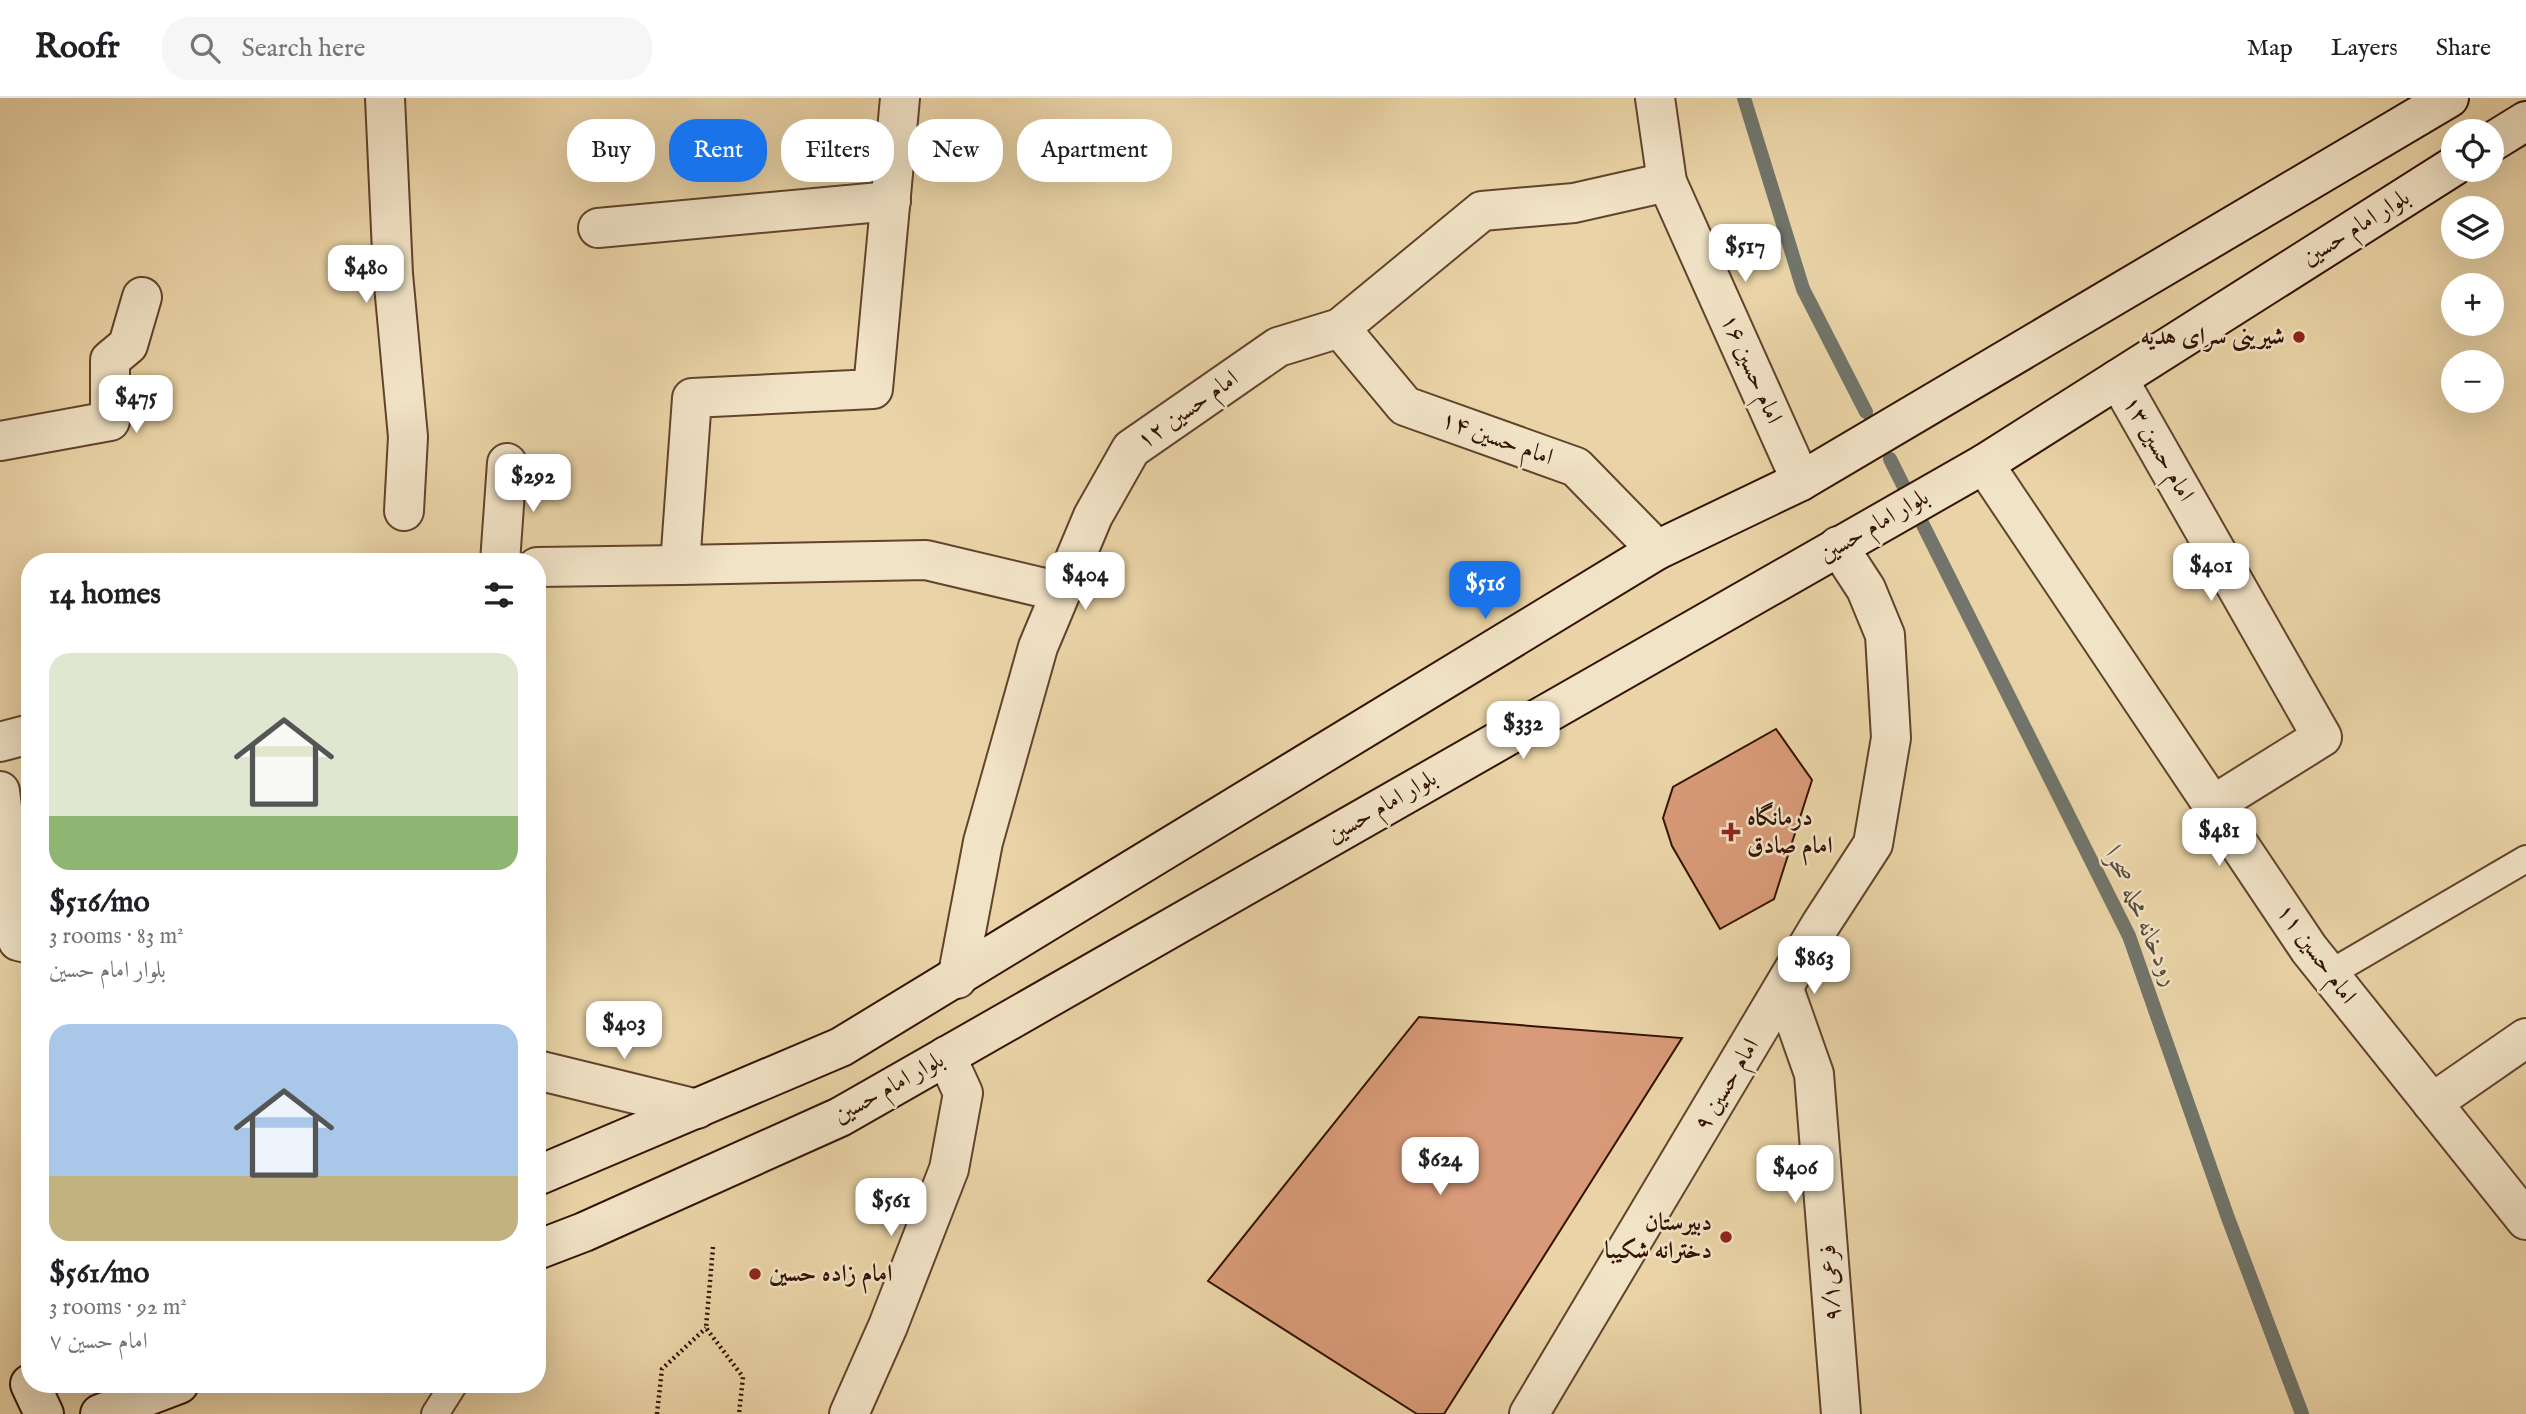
<!DOCTYPE html>
<html lang="en">
<head>
<meta charset="utf-8">
<style>
  :root { --surface:#fff; --page:#f6f6f6; --text:#202124; --muted:#757577; --line:#e0e0e0; --accent:#1a73e8 }
  body { margin:0; font-family:"IM FELL English",Amiri,serif; background:var(--page); color:var(--text); height:100vh; display:flex; flex-direction:column; font-size:26px; white-space:nowrap }
  * { box-sizing:border-box; margin:0 }
  p { font-size:23px; color:var(--muted) }
  .icon { flex:none; width:38px; height:38px; fill:none; stroke:currentColor; stroke-width:2; stroke-linecap:round; stroke-linejoin:round }
  .map { position:relative; flex:1; overflow:hidden }
  .side { position:absolute; left:21px; top:455px; width:525px; height:840px; display:flex; flex-direction:column; background:var(--surface); border-radius:28px; box-shadow:0 7px 28px #0002 }
  .side>* { flex:none }
  .guide { position:absolute; left:567px; top:21px; width:665px; height:63px; display:flex; gap:14px }
  .controls { position:absolute; left:2441px; top:21px; display:grid; gap:14px }
  .controls a { display:grid; place-items:center; width:63px; height:63px; border-radius:50%; background:var(--surface); box-shadow:0 7px 28px #0002; font-size:35px }
  .price { position:absolute; translate:-50% -60px; padding:0 16px; border-radius:14px; background:#fff; color:#222; font-size:23px; line-height:46px; filter:drop-shadow(0 2px 4px #0008) }
  .price::after { content:''; position:absolute; left:50%; top:42px; width:21px; height:16px; margin-left:-10px; background:inherit; clip-path:polygon(0 0,100% 0,50% 100%) }
  .price.selected { background:var(--accent); color:#fff }
  ul { padding:0; list-style:none }
  li { display:grid; align-content:center; gap:14px; height:371px; padding:0 28px }
  li span { display:grid; place-items:center; height:217px; border-radius:21px; color:#555 }
  li>.icon { margin-inline-start:auto }
  span .icon { width:126px; height:126px; fill:#fffc; stroke-width:1 }
  li b { font-size:30px }
  h2 { display:flex; justify-content:space-between; align-items:center; height:84px; padding:0 28px; font-size:30px }
  .tag { padding:0 24px; border-radius:28px; background:var(--surface); box-shadow:0 7px 28px #0002; font-size:24px; line-height:63px }
  .tag.selected { background:var(--accent); color:#fff }
  header { display:flex; align-items:center; gap:42px; box-sizing:border-box; height:98px; padding:0 35px; background:var(--surface); border-bottom:2px solid var(--line) }
  header strong { font-size:33px }
  nav { display:flex; gap:38px; margin-inline-start:auto; font-size:24px }
  .search { width:490px; height:63px; background:var(--page); display:flex; align-items:center; gap:18px; box-sizing:border-box; padding:0 24px; border-radius:28px; color:var(--muted); font-size:26px }
  .map>svg:first-child { display:block }
  .lines { fill:none; stroke-linecap:round; stroke-linejoin:round }
  .stream { stroke:#71756b; stroke-width:14 }
  .building { fill:#d89a78; stroke:#341303; stroke-width:2 }
  .service-casing { stroke:#62432c; stroke-width:30 }
  .minor-casing { stroke:#62432c; stroke-width:42 }
  .secondary-casing { stroke:#341303; stroke-width:42 }
  .path { stroke:#341303; stroke-width:4.5; stroke-dasharray:2 3.5; stroke-linecap:butt }
  .service { stroke:#f1e3c6; stroke-width:26 }
  .minor { stroke:#f1e3c6; stroke-width:38 }
  .secondary { stroke:#f1e3c6; stroke-width:38 }
  .poi-dot { fill:#8f2418; stroke:#f1e3c6; stroke-width:2.5 }
  .labels { text-anchor:middle; dominant-baseline:central; stroke-width:5; stroke-linejoin:round; paint-order:stroke }
  .street-label { font-size:24px; fill:#341303; stroke:#f1e3c6 }
  .poi-label { font-size:24px; font-weight:bold; fill:#341303; stroke:#f1e3c6; text-anchor:end }
  .water-label { font-size:26px; font-style:italic; fill:#584c40; stroke:#f1e3c6 }
</style>
</head>
<body>
<header>
<strong>Roofr</strong>
<div class="search"><svg class="icon" aria-label="search" viewBox="0 0 24 24"><circle cx="10" cy="10" r="6"/><path d="M15 15l6 6"/></svg>Search here</div>
<nav><a>Map</a><a>Layers</a><a>Share</a></nav>
</header>
<div class="map">
<svg width="2526" height="1316" viewBox="0 0 2526 1316">
  <rect width="100%" height="100%" fill="#ead4a7"/>
  <filter id="stains"><feTurbulence type="fractalNoise" baseFrequency=".00286" numOctaves="4"/><feColorMatrix values="0 0 0 0 .2 0 0 0 0 .09 0 0 0 0 .02 0 0 0 .5 -.17"/></filter>
  <radialGradient id="worn" r=".72"><stop offset=".6" stop-color="#630" stop-opacity="0"/><stop offset="1" stop-color="#630" stop-opacity=".3"/></radialGradient>
  <g class="lines">
    <g class="stream">
      <path d="M1744,0l59,191 63,123"/>
      <path d="M1890,361l239,477 99,282 74,196"/>
    </g>
  </g>
  <g class="building">
    <path d="M1776,631l36,51 -38,119 -54,30 -48,-83 -9,-28 10,-31z"/>
    <path d="M1419,919l263,21 -238,376h-27l-209,-133z"/>
  </g>
  <g class="lines">
    <defs>
      <g id="service">
        <path d="M2329,876l197,-115"/>
        <path d="M435,1316l19,-30"/>
      </g>
      <g id="minor">
        <path d="M385,0l8,176 15,163 -4,74"/>
        <path d="M900,0l-27,291 -181,9 -12,167 246,-5 135,32"/>
        <path d="M1655,0l12,84 134,299"/>
        <path d="M598,130l293,-27"/>
        <path d="M1340,230l65,78 171,61 81,83"/>
        <path d="M2118,281l204,358 -109,68"/>
        <path d="M0,343l110,-20v-61l18,-15 14,-48"/>
        <path d="M1984,366l325,485 217,271"/>
        <path d="M500,464l7,-99"/>
        <path d="M537,469l143,-2"/>
        <path d="M0,644l30,-8"/>
        <path d="M0,693l18,150 12,3"/>
        <path d="M957,881l26,-137 55,-195 55,-131 38,-67 147,-102 62,-19 142,-117 92,-8 93,-21"/>
        <path d="M1784,891l30,85 27,340"/>
        <path d="M537,972l160,39"/>
        <path d="M2432,1005l94,-65"/>
        <path d="M849,1316l39,-88 61,-157 14,-76 -17,-37"/>
        <path d="M1529,1316l292,-490 52,-80 18,-106 -6,-103 -19,-46 -28,-43"/>
      </g>
      <g id="secondary">
        <path d="M2492,44l34,-21"/>
        <path d="M537,1078l304,-129 816,-497 144,-69 648,-383"/>
        <path d="M537,1152l47,-18 256,-115 1144,-653 470,-298"/>
        <path d="M30,1286l14,30"/>
        <path d="M100,1316l79,-30"/>
      </g>
    </defs>
    <use href="#service" class="service-casing"/>
    <use href="#minor" class="minor-casing"/>
    <use href="#secondary" class="secondary-casing"/>
    <g class="path">
      <path d="M713,1149l-7,81 37,49 -4,37"/>
      <path d="M657,1316l5,-45 44,-41"/>
    </g>
    <use href="#service" class="service"/>
    <use href="#minor" class="minor"/>
    <use href="#secondary" class="secondary"/>
  </g>
  <g class="poi-dot">
    <circle cx="2299" cy="239" r="7"/>
    <path d="M1727.5 723.5h7v7h7v7h-7v7h-7v-7h-7v-7h7z"/>
    <circle cx="1726" cy="1139" r="7"/>
    <circle cx="755" cy="1176" r="7"/>
  </g>
  <g class="labels">
    <g class="street-label">
      <text transform="translate(2356 130) rotate(-32)">بلوار امام حسین</text>
      <text transform="translate(1751 271) rotate(66)">امام حسین ۱۶</text>
      <text transform="translate(1188 312) rotate(-35)">امام حسین ۱۲</text>
      <text transform="translate(1497 341) rotate(20)">امام حسین ۱۴</text>
      <text transform="translate(2158 351) rotate(60)">امام حسین ۱۳</text>
      <text transform="translate(1874 428) rotate(-30)">بلوار امام حسین</text>
      <text transform="translate(1382 709) rotate(-30)">بلوار امام حسین</text>
      <text transform="translate(2316 856) rotate(54)">امام حسین ۱۱</text>
      <text transform="translate(1727 987) rotate(-59)">امام حسین ۹</text>
      <text transform="translate(889 990) rotate(-29)">بلوار امام حسین</text>
      <text transform="translate(1831 1185) rotate(-94)">فرعی۹/۱</text>
    </g>
    <g class="poi-label">
      <text x="2285" y="239">شیرینی سرای هدیه</text>
      <text x="1747" y="720" text-anchor="start">درمانگاه<tspan x="1747" dy="28">امام صادق</tspan></text>
      <text x="1712" y="1125">دبیرستان<tspan x="1712" dy="28">دخترانه شکیبا</tspan></text>
      <text x="769" y="1176" text-anchor="start">امام زاده حسین</text>
    </g>
    <g class="water-label">
      <text transform="translate(2142 819) rotate(66)">رودخانه محله صحرا</text>
    </g>
  </g>
  <rect width="100%" height="100%" filter="url(#stains)"/>
  <rect width="100%" height="100%" fill="url(#worn)"/>
</svg>
<div class="controls">
<a><svg class="icon" aria-label="locate" viewBox="0 0 24 24"><circle cx="12" cy="12" r="6"/><path d="M12 2v4M12 18v4M2 12h4M18 12h4"/></svg></a>
<a><svg class="icon" aria-label="layers" viewBox="0 0 24 24"><path d="M12 4l9 5-9 5-9-5zM3 14l9 5 9-5"/></svg></a>
<a>+</a>
<a>−</a>
</div>
<b class="price" style="left:1745px;top:186px">$517</b>
<b class="price" style="left:366px;top:207px">$480</b>
<b class="price" style="left:136px;top:337px">$475</b>
<b class="price" style="left:533px;top:416px">$292</b>
<b class="price" style="left:2211px;top:505px">$401</b>
<b class="price" style="left:1085px;top:514px">$404</b>
<b class="price selected" style="left:1485px;top:523px">$516</b>
<b class="price" style="left:1523px;top:663px">$332</b>
<b class="price" style="left:2219px;top:770px">$481</b>
<b class="price" style="left:1814px;top:898px">$863</b>
<b class="price" style="left:624px;top:963px">$403</b>
<b class="price" style="left:1440px;top:1099px">$624</b>
<b class="price" style="left:1795px;top:1107px">$406</b>
<b class="price" style="left:891px;top:1140px">$561</b>
<div class="guide">
<a class="tag">Buy</a>
<a class="tag selected">Rent</a>
<a class="tag">Filters</a>
<a class="tag">New</a>
<a class="tag">Apartment</a>
</div>
<section class="side">
<h2>14 homes<svg class="icon" aria-label="filters" viewBox="0 0 24 24"><path d="M4 7h16M4 17h16"/><circle cx="9" cy="7" r="2"/><circle cx="15" cy="17" r="2"/></svg></h2>
<ul>
<li><span style="background:linear-gradient(#dfe7d0 75%,#8fb573 0)"><svg class="icon" aria-label="home" viewBox="0 0 24 24"><path d="M3 11l9-7 9 7M6 9v11h12V9"/></svg></span><div><b>$516/mo</b><p>3 rooms · 83 m²</p><p>بلوار امام حسین</p></div></li>
<li><span style="background:linear-gradient(#a9c7e8 70%,#c2b280 0)"><svg class="icon" aria-label="home" viewBox="0 0 24 24"><path d="M3 11l9-7 9 7M6 9v11h12V9"/></svg></span><div><b>$561/mo</b><p>3 rooms · 92 m²</p><p>امام حسین ۷</p></div></li>
</ul>
</section>
</div>
</body>
</html>
